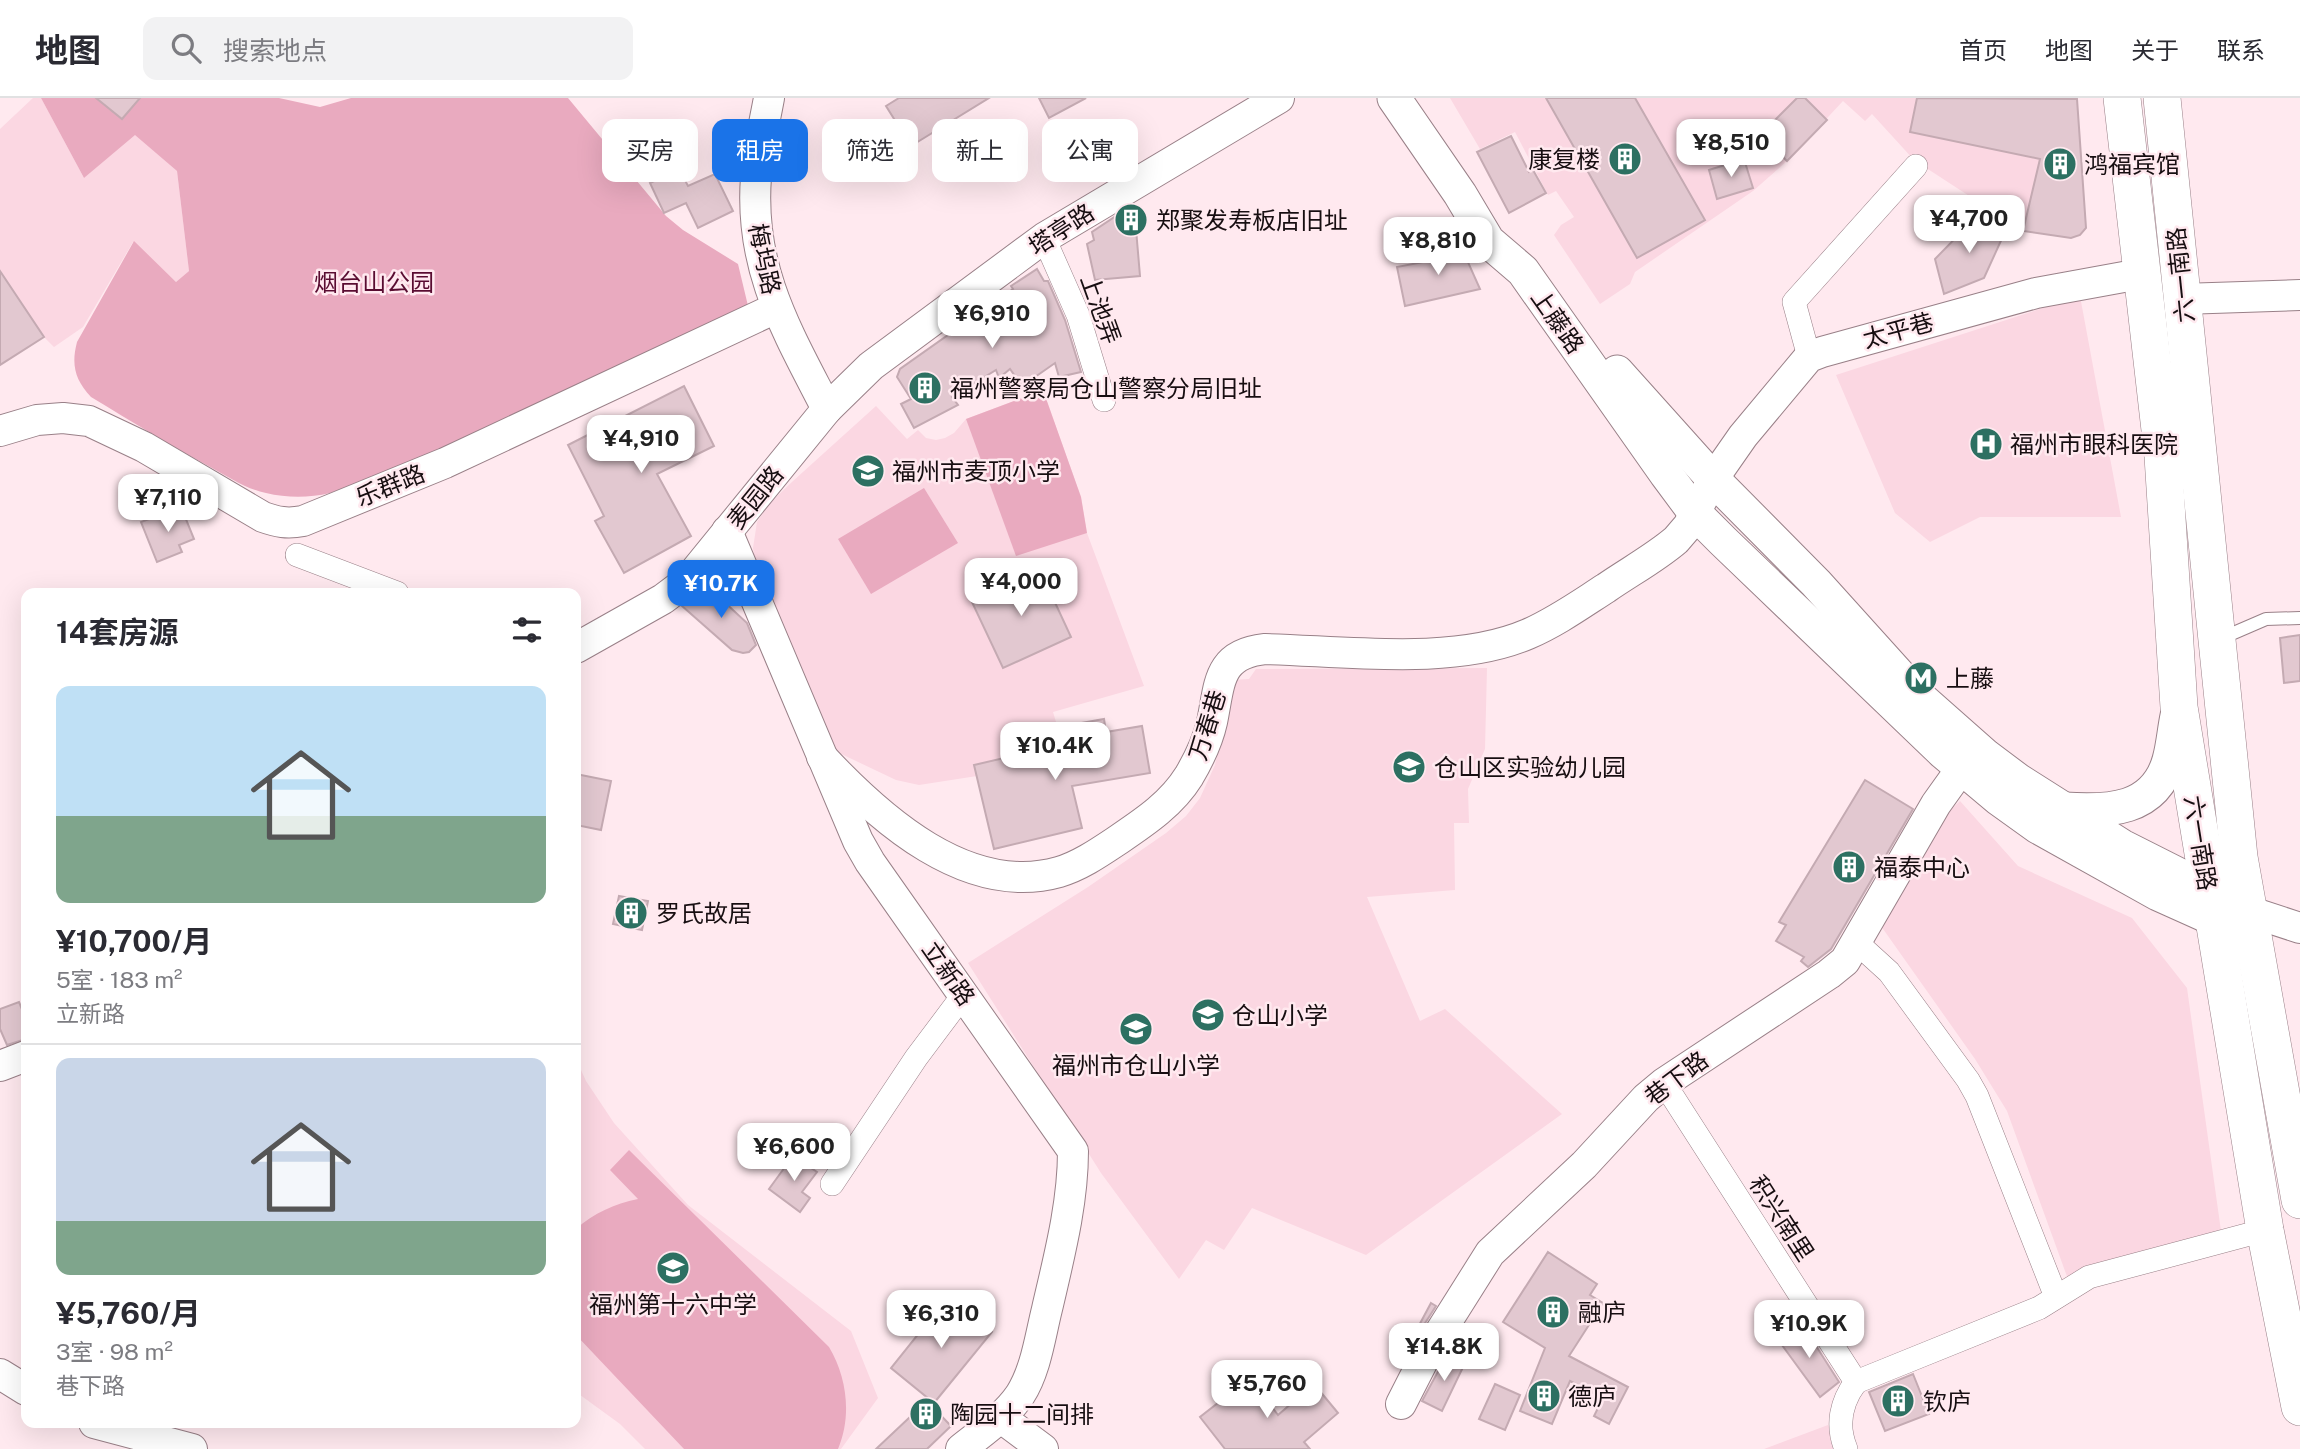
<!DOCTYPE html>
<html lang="zh">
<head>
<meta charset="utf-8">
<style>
  :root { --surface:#fff; --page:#f2f2f3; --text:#2b2b33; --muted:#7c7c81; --line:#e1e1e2; --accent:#1a73e8 }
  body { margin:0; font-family:"Public Sans","Noto Sans SC",sans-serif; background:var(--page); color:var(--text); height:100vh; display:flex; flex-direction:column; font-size:26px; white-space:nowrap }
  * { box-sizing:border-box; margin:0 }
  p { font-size:23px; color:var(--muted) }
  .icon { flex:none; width:38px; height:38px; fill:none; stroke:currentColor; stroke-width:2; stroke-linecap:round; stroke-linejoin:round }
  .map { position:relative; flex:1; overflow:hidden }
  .side { position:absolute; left:21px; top:490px; width:560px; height:840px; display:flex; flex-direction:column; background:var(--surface); border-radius:14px; box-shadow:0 7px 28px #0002 }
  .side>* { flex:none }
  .top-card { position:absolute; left:602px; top:21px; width:665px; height:63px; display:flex; gap:14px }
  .price { position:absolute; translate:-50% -60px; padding:0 16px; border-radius:14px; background:#fff; color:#222; font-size:23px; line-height:46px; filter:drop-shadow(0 2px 4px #0008) }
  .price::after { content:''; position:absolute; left:50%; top:42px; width:21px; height:16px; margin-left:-10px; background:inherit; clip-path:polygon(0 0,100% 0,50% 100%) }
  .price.active { background:var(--accent); color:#fff }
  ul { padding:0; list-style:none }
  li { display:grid; align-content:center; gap:14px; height:371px; padding:0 35px }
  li+li { border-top:2px solid var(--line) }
  li span { display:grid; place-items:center; height:217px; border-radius:14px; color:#555 }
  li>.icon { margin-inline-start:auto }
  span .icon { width:126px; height:126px; fill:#fffc; stroke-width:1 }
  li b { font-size:30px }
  h2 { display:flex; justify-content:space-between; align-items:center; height:84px; padding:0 35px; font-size:30px }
  .pill { padding:0 24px; border-radius:14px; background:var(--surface); box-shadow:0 7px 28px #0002; font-size:24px; line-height:63px }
  .pill.active { background:var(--accent); color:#fff }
  header { display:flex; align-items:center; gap:42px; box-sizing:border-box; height:98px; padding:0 35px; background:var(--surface); border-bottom:2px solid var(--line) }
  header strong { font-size:33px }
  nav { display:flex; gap:38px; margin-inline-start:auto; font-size:24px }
  .search { width:490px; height:63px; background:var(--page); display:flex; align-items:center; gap:18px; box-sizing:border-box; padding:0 24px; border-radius:14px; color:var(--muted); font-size:26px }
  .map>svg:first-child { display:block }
  .built { fill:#fbd7e2 }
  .green { fill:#e9aabf }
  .building { fill:#e2c8d0; stroke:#c4aab2; stroke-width:2 }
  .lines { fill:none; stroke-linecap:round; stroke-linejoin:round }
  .service-casing { stroke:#998088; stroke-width:14 }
  .minor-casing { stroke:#998088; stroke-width:24 }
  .tertiary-casing { stroke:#998088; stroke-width:32 }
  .secondary-casing { stroke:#998088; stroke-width:35 }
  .primary-casing { stroke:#998088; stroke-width:38 }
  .service { stroke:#fff; stroke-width:12 }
  .minor { stroke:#fff; stroke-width:23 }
  .tertiary { stroke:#fff; stroke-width:30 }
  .secondary { stroke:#fff; stroke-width:33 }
  .primary { stroke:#fff; stroke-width:37 }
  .labels { text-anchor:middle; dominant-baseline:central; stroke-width:5; stroke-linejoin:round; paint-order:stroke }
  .poi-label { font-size:24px; fill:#170e11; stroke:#ffe9ef; text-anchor:start }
  .street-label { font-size:24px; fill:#170e11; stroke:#ffe9ef }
  .park-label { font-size:24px; fill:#590c31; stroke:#ffe9ef }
</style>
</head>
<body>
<header>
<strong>地图</strong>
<div class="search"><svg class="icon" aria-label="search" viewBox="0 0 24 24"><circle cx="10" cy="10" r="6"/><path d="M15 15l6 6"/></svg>搜索地点</div>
<nav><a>首页</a><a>地图</a><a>关于</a><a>联系</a></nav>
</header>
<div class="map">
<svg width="2300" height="1351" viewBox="0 0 2300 1351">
  <rect width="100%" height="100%" fill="#ffe9ef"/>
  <g class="built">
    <path d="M33,0h8l43,80 51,-44 42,37 12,100 -13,11 -43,-40 -50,85 -29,20 -10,-10 -44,-66v-142z"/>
    <path d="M1450,0h604l-31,133 -109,-71 -42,-46 -7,7 -22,-20 -56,60 -34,30 -118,81 -5,12 -30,20 -46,-69 7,-10 13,-8 -18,-26 -8,4 -33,-63 -35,17z"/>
    <path d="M2080,198l41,221h-141l-50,25 -35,-29 -59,-138z"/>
    <path d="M1043,292l38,107 6,36 57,153 -91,26 10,33 -89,20 3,11 -58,9 -23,-5 -61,-29 -80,-188 -2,-15 4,-26 12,-18 24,-23 83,-75 31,33 11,-9 8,8 10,2 9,-2 9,-5 12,-14z"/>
    <path d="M1487,570l-2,81 -17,40 1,34h-15l1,67 -88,7 53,124 25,-12 117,105 -196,141 -114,-47 -28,42 -18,-10 -27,39 -78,-106 -133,-210 120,-76 78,-54 20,-17 14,-18 15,-33 17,-85 17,-1 7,-10z"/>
    <path d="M1960,703l58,65 114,52 55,70 34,243 -152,51 -62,-171 -32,-52 -99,-140 55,-91z"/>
    <path d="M576,961l10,22 28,42 74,82 163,126 27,67 -37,51h-196l-25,-25 -44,-32z"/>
    <path d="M1828,1327l11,24h-75z"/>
  </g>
  <g class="green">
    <path d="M41,0h238l41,9 31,-9h217l98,118 17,14 55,34 11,46 -312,144 -107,39c-21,5 -43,5 -64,0 -20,-4 -37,-16 -54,-25 -41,-22 -81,-47 -121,-71 -16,-17 -20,-32 -14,-55l57,-101 42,41 13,-11 -12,-100 -42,-36 -51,43z"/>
    <path d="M1043,292l38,107 6,36 -71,23 -50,-137z"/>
    <path d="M924,390l34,55 -87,51 -33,-55z"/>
    <path d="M629,1052l200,197c18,30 23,69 9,102h-154l-108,-114v-106c18,-16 38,-25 62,-30l-28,-29z"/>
  </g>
  <g class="building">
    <path d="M96,0h44l-18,21z"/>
    <path d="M899,0h90l-78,48 -25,-40z"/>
    <path d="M1039,0h47l-37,20z"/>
    <path d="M1546,0h89l70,122 -68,38z"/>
    <path d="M1797,0h8l22,22 -40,41 -27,-26z"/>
    <path d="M1917,0l160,1 9,129 -6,7 -9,3 -48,-7 17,-72 -130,-27z"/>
    <path d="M1511,38l18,36 4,-2 13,23 -37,20 -32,-61z"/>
    <path d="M1744,61l9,29 -36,11 -8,-29z"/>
    <path d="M679,71l9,17 27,-12 18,37 -35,17 -12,-25 -22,10 -14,-30z"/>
    <path d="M1138,108l7,20 -9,3 4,47 -45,4 -8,-36 7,-4 -2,-8 30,-20z"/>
    <path d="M1978,117l26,19 -20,44 -40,16 -9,-35z"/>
    <path d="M1459,144l21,47 -75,17 -8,-39 42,-8 -3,-12z"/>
    <path d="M1037,171l7,12h4l17,39 16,52 -22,5 -4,-14 -33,23 -12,-17 -11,9 -3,-8 -44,27 6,8 -44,23 -13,-24 10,-5 -14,-22 3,-8 113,-80 -2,-3z"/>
    <path d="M0,173l44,66 -44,28z"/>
    <path d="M684,288l30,60 -57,28 34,62 -67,37 -29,-52 9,-5 -36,-71z"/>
    <path d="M181,409l13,32 -15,6 3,7 -25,10 -16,-40z"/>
    <path d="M1039,470l32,69 -68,31 -32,-68z"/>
    <path d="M706,487l41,38 9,22 -7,7 -6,1 -11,-3 -50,-44z"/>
    <path d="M2300,537v46l-16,2 -4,-45z"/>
    <path d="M1104,621l2,13 36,-6 8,47 -78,13 10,42 -88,21 -20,-84 103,-24 -1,-6 7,-1 -2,-11z"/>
    <path d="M576,676l35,7 -10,49 -25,-5z"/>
    <path d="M1865,682l48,29 -82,140 -23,18 -7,-6 3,-4 -28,-16 10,-16 -7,-3z"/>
    <path d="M619,798l29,5 -6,29 -29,-6z"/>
    <path d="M19,904l7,17v20l-19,6 -7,-16v-20z"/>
    <path d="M793,1058l24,16 -15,20 8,6 -10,14 -31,-23z"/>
    <path d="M1548,1154l49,32 -7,11 13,8 -34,53 59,31 -19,37 -15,-8 9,-18 -33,-17 -18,43 -32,-13 25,-63 -42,-26z"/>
    <path d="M948,1199l44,35 -58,71 -43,-35z"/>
    <path d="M1431,1205l5,3 -25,39 -2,-1z"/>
    <path d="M1802,1226l37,58 -19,15 -41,-56z"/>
    <path d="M1447,1257l18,8 -23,48 -20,-10z"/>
    <path d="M1913,1276l16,40 -44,17 -16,-39z"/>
    <path d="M1250,1280l28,37 36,-31 24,29 -34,29 6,7h-85l-25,-32z"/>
    <path d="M1495,1286l25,11 -15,35 -26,-11z"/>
    <path d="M927,1303l24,25 -24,23h-51z"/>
  </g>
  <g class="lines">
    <defs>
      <path id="service" d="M2222,540l44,-19 34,-1"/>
      <g id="minor">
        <path d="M1044,140l34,77 26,85"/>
        <path d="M1809,259l-15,-55 122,-136"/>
        <path d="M297,457l100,38"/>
        <path d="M1856,844l33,30 79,108 9,16 79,201"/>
        <path d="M1664,985l192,299"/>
        <path d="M832,1086l84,-126 48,-64"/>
        <path d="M1856,1284l183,-74 50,-31 176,-47"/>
        <path d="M1846,1351c-10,-24 -5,-47 10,-67"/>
      </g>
      <g id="tertiary">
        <path d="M769,0c-5,27 -11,52 -13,79 -7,92 31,154 71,232"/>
        <path d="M2182,201l118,-4"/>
        <path d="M0,333l37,-11 26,-2 26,3 55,26 119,70c14,5 24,7 40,4l142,-58 331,-155"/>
        <path d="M727,433l131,310 12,21 203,289c0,53 -14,106 -26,158 -7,28 -11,61 -27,86 -15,22 -39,38 -59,54"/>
        <path d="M576,550l87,-49 24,-18 140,-172 44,-43 173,-128 235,-140"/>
        <path d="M822,659c57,61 145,141 237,115 20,-6 38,-18 56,-30 28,-19 56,-37 74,-66 10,-17 19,-36 23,-54 8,-38 5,-68 53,-73 80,2 189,17 263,-15 28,-12 53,-30 78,-46 23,-16 49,-30 70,-48l12,-14 25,-47 30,-43 66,-79 13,-5 214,-59 104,-19"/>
        <path d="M2248,813l52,17"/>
        <path d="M0,968l26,-10"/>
        <path d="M0,1276l26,16"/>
        <path d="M1401,1306l26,-51 63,-100 94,-88 62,-67 18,-15 165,-109 16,-13 91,-157 25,-35"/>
        <path d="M1000,1319l43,32"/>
        <path d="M94,1325l98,26"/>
      </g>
      <g id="secondary">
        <path d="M1394,0l66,96 28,47 35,30 143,203 29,39 28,28 220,211 56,47 39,28 120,67 78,35"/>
        <path d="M1617,274l96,107 103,104 101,112 69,61 32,24 104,66 105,53"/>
        <path d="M2064,711c44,3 91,2 105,-49 4,-14 5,-30 8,-44"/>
      </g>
      <g id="primary">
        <path d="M2122,0l41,358 16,251 86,523 35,177"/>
        <path d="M2162,0l77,759 61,343"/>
      </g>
    </defs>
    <use href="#service" class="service-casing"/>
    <use href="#minor" class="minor-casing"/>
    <use href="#tertiary" class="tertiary-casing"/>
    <use href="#secondary" class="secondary-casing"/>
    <use href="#primary" class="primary-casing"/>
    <use href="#service" class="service"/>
    <use href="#minor" class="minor"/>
    <use href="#tertiary" class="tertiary"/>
    <use href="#secondary" class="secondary"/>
    <use href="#primary" class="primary"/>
  </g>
  <defs>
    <symbol id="building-disc" viewBox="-11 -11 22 22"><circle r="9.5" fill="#2d7062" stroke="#ffe9ef"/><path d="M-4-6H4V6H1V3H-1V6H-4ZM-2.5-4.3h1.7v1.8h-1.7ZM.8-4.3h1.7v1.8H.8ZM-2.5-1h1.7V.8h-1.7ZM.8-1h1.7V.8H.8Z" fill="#fff"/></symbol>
    <symbol id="hospital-disc" viewBox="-11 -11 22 22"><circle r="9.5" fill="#2d7062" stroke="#ffe9ef"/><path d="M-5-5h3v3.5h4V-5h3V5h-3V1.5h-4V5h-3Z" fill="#fff"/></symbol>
    <symbol id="school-disc" viewBox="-11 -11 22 22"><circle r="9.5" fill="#2d7062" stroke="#ffe9ef"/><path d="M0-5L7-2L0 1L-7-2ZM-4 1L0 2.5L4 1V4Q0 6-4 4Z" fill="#fff"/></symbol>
    <symbol id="metro-disc" viewBox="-11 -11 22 22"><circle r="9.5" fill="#2d7062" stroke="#ffe9ef"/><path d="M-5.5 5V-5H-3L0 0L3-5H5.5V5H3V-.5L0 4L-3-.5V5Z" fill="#fff"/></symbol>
  </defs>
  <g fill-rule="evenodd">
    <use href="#building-disc" x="1606" y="42" width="38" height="38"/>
    <use href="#building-disc" x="2041" y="47" width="38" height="38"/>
    <use href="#building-disc" x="1112" y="103" width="38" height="38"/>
    <use href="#building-disc" x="906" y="271" width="38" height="38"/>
    <use href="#hospital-disc" x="1967" y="327" width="38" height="38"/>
    <use href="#school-disc" x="849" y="354" width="38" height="38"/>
    <use href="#metro-disc" x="1902" y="561" width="38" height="38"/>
    <use href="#school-disc" x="1390" y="650" width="38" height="38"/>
    <use href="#building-disc" x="1830" y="750" width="38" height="38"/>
    <use href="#building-disc" x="612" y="796" width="38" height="38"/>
    <use href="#school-disc" x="1189" y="898" width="38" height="38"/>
    <use href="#school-disc" x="1117" y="912" width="38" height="38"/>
    <use href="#school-disc" x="654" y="1151" width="38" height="38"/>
    <use href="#building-disc" x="1534" y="1195" width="38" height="38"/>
    <use href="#building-disc" x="1525" y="1279" width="38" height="38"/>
    <use href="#building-disc" x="1879" y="1284" width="38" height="38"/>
    <use href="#building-disc" x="907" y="1297" width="38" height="38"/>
  </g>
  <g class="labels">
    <g class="poi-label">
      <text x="1600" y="61" text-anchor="end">康复楼</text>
      <text x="2084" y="66">鸿福宾馆</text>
      <text x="1156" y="122">郑聚发寿板店旧址</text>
      <text x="950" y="290">福州警察局仓山警察分局旧址</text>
      <text x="2010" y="346">福州市眼科医院</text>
      <text x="892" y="373">福州市麦顶小学</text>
      <text x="1946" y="580">上藤</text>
      <text x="1434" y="669">仓山区实验幼儿园</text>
      <text x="1874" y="769">福泰中心</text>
      <text x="656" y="815">罗氏故居</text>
      <text x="1232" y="917">仓山小学</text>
      <text x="1136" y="967" text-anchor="middle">福州市仓山小学</text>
      <text x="673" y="1206" text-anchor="middle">福州第十六中学</text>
      <text x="1578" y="1214">融庐</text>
      <text x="1568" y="1298">德庐</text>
      <text x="1923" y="1303">钦庐</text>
      <text x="950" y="1316">陶园十二间排</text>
    </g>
    <g class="street-label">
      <text transform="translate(1061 131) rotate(-33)">塔亭路</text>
      <text transform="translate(765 161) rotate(78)">梅坞路</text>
      <text transform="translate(2180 177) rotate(-96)">六一南路</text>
      <text transform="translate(1101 211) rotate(70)">上池弄</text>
      <text transform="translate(1558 223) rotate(55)">上藤路</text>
      <text transform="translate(1898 232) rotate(-15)">太平巷</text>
      <text transform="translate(390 387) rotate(-22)">乐群路</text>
      <text transform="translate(755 399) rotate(-51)">麦园路</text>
      <text transform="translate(1207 627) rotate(-73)">万春巷</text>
      <text transform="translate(2201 745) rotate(81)">六一南路</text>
      <text transform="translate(949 875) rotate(55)">立新路</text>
      <text transform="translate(1676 980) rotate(-37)">巷下路</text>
      <text transform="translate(1782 1120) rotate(57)">积兴南里</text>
    </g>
    <g class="park-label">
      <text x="374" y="184">烟台山公园</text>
    </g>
  </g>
</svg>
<b class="price" style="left:1731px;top:81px">¥8,510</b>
<b class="price" style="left:1969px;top:157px">¥4,700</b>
<b class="price" style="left:1438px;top:179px">¥8,810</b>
<b class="price" style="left:992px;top:252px">¥6,910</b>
<b class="price" style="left:641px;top:377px">¥4,910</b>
<b class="price" style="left:168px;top:436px">¥7,110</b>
<b class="price" style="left:1021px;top:520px">¥4,000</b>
<b class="price active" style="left:721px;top:522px">¥10.7K</b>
<b class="price" style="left:1055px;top:684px">¥10.4K</b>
<b class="price" style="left:794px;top:1085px">¥6,600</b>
<b class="price" style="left:941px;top:1252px">¥6,310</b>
<b class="price" style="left:1809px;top:1262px">¥10.9K</b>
<b class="price" style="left:1444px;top:1285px">¥14.8K</b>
<b class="price" style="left:1267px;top:1322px">¥5,760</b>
<div class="top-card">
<a class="pill">买房</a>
<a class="pill active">租房</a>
<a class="pill">筛选</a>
<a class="pill">新上</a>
<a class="pill">公寓</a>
</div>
<section class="side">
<h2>14套房源<svg class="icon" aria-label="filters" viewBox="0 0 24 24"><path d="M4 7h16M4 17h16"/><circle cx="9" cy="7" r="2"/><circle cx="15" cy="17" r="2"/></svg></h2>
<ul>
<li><span style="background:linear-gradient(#bfe0f5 60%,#7fa58c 0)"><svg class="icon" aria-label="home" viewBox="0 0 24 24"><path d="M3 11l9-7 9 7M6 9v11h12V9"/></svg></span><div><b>¥10,700/月</b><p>5室 · 183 m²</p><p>立新路</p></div></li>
<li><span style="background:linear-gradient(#c9d6e8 75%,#7fa58c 0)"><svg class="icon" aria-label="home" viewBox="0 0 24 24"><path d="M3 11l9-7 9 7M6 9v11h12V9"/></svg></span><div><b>¥5,760/月</b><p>3室 · 98 m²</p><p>巷下路</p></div></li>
</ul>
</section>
</div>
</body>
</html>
